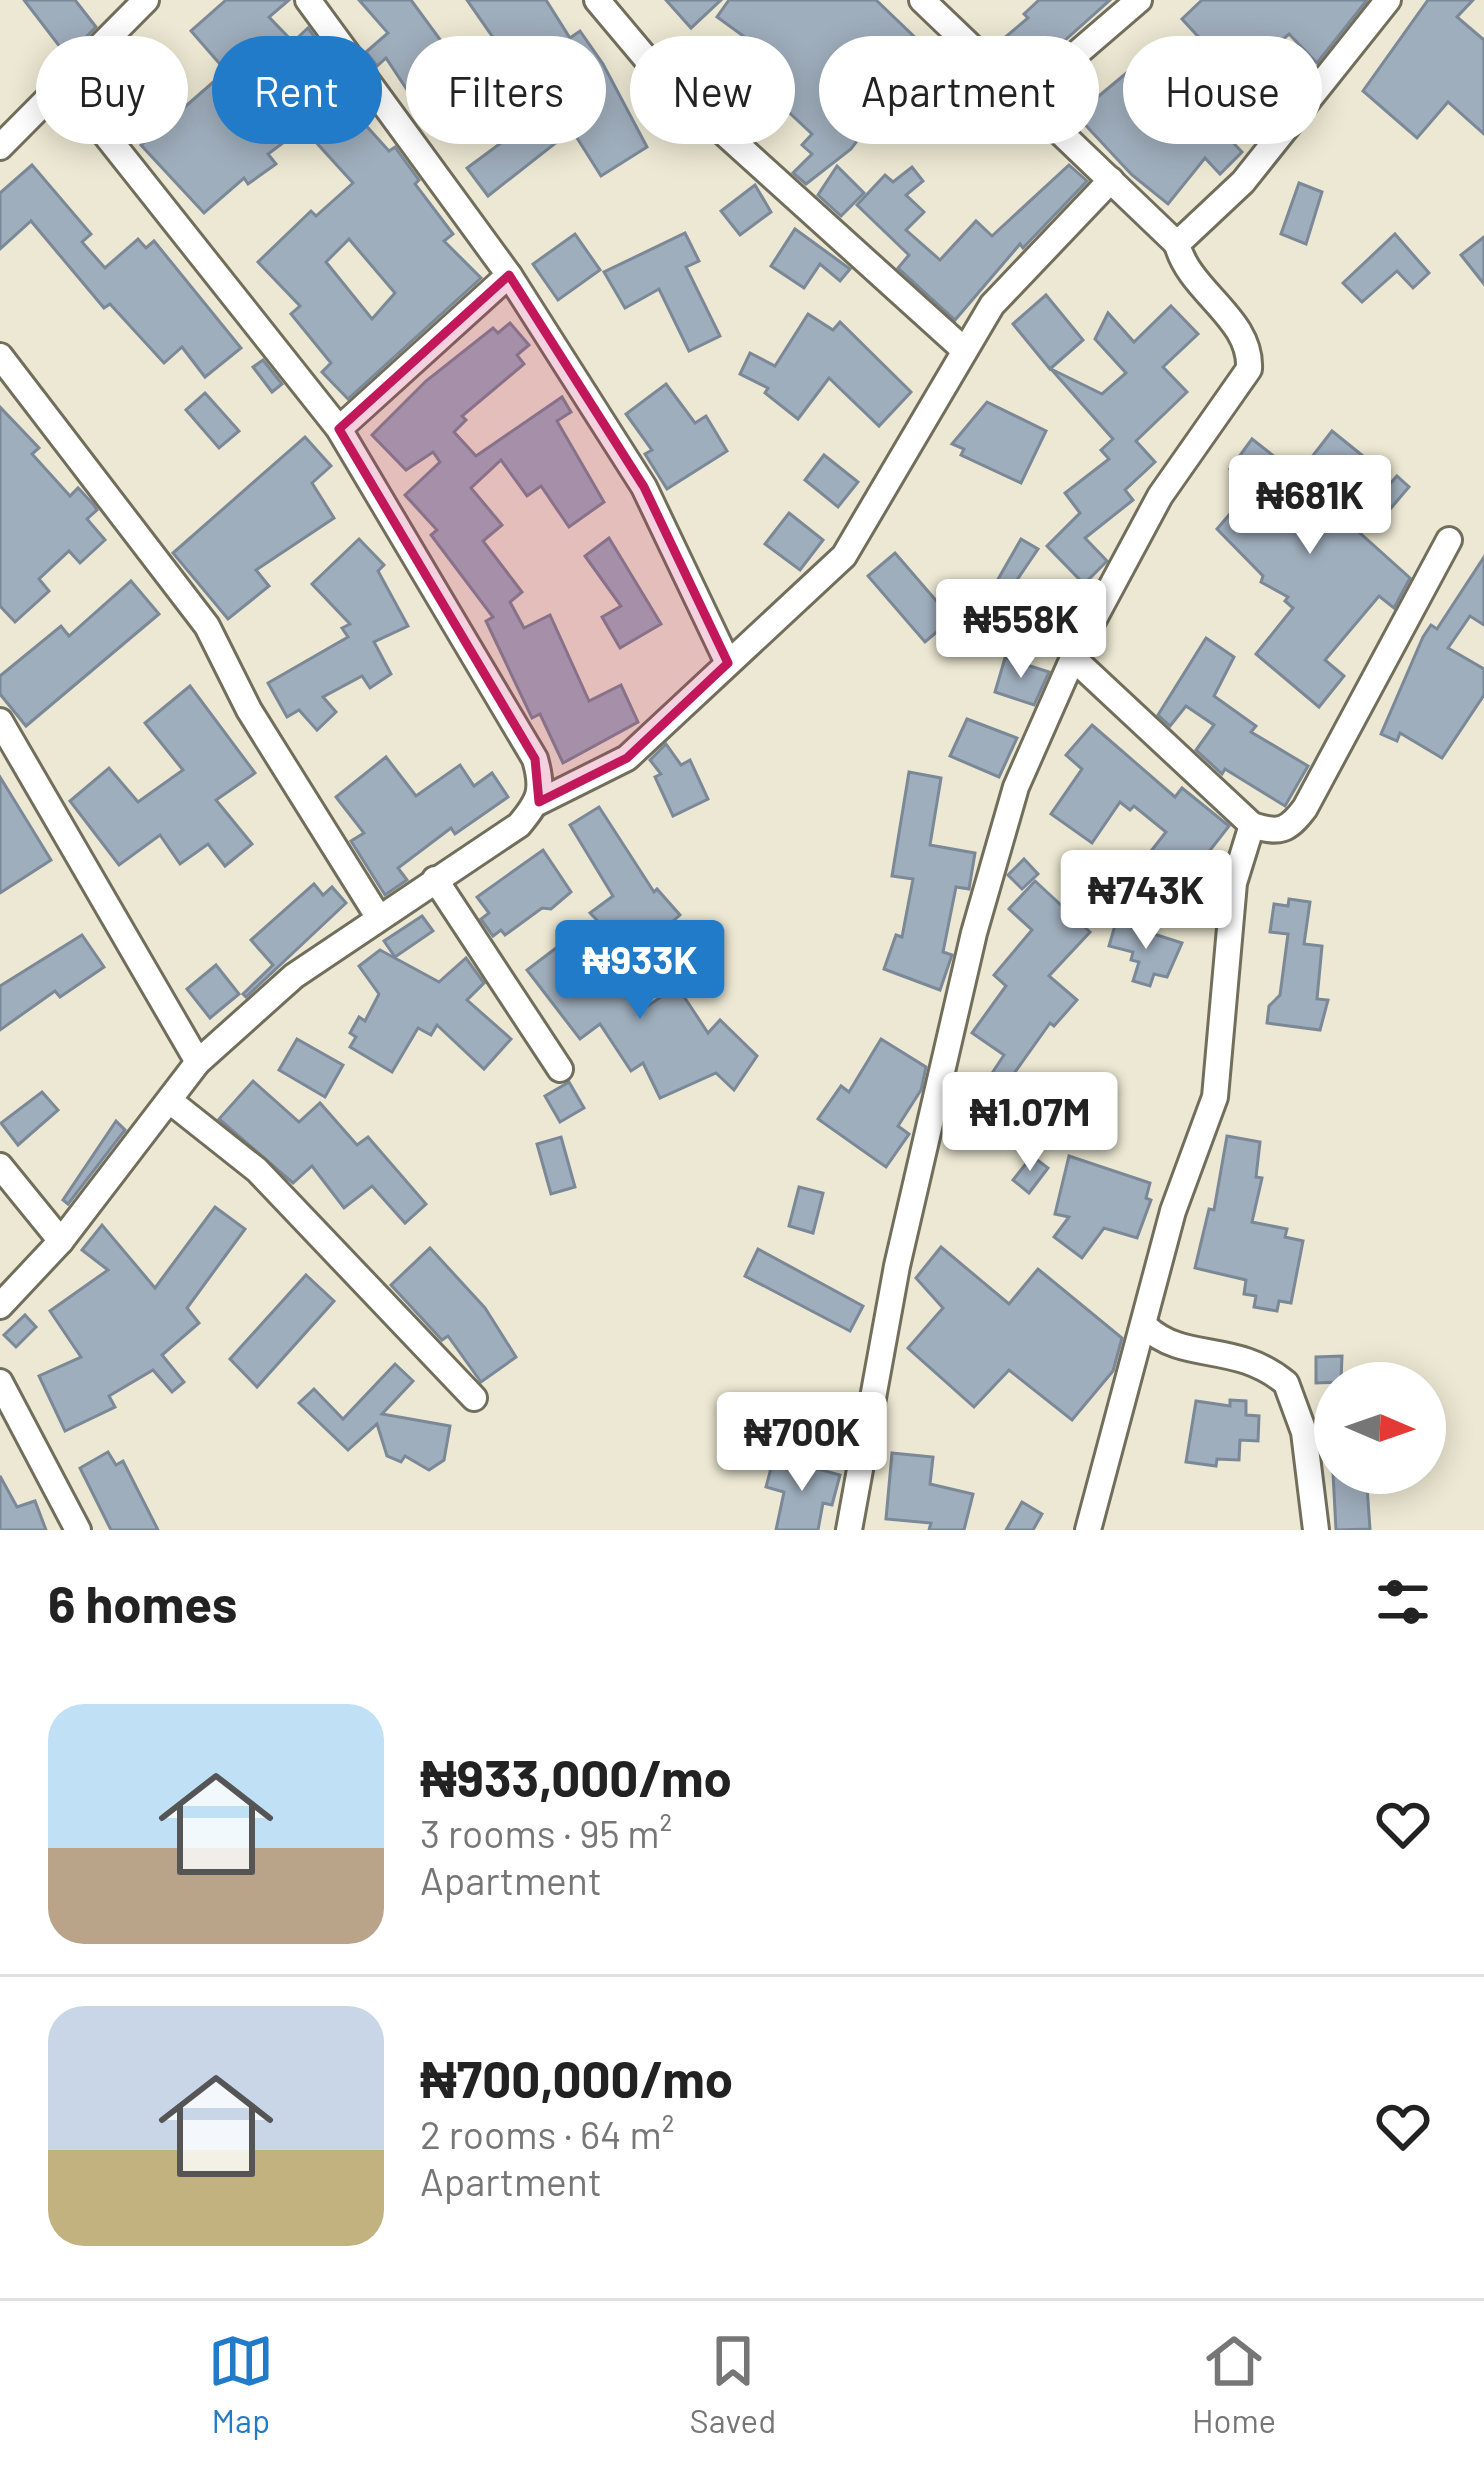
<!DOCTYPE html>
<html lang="en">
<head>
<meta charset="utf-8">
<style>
  :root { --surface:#fff; --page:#f6f6f6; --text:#222; --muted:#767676; --line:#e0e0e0; --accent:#217bc8 }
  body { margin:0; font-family:Barlow,sans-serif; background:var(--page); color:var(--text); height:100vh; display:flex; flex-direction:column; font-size:45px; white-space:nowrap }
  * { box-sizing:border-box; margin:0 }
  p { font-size:39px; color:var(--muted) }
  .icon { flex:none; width:66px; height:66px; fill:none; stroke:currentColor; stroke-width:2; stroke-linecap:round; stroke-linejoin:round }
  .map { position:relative; height:1530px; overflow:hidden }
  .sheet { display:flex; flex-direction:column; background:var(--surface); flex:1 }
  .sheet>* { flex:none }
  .guide { position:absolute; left:36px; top:36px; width:1413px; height:108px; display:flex; gap:24px }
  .needle { width:78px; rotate:92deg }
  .tools { position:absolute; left:1314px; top:1362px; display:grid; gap:24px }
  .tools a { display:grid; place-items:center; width:132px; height:132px; border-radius:50%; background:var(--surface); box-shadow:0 6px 30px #0003; font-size:60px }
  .price { position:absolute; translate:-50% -102px; padding:0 27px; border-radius:12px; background:#fff; color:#222; font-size:39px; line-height:78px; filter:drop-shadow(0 3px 6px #0008) }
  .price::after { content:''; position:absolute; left:50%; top:72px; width:36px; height:27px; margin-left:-18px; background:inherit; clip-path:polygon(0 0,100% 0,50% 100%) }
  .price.active { background:var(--accent); color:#fff }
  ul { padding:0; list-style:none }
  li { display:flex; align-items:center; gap:36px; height:300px; padding:0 48px }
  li+li { border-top:3px solid var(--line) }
  li span { display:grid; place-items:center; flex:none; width:336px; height:240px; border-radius:36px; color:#555 }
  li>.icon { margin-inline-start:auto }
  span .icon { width:144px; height:144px; fill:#fffc; stroke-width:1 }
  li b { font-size:51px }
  h2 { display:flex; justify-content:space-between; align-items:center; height:144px; padding:0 48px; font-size:51px }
  .tag { padding:0 42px; border-radius:54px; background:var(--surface); box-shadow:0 6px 30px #0003; font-size:42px; line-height:108px }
  .tag.active { background:var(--accent); color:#fff }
  .tab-bar { display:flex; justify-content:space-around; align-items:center; height:168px; border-top:3px solid var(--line); background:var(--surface); font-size:33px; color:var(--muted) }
  .tab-bar a { display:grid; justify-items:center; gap:6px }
  .tab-bar .active { color:var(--accent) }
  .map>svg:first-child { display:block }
  .building { fill:#9faebd; stroke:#7b8897; stroke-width:3; fill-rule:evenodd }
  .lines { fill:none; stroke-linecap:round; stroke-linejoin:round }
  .minor-casing { stroke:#716e5c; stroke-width:30 }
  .minor { stroke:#fff; stroke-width:24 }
  .marked { fill:#c2185b; fill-opacity:0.2; stroke:#c2185b; stroke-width:9; stroke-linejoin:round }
</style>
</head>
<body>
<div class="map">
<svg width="1484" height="1530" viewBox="0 0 1484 1530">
  <rect width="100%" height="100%" fill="#ece8d3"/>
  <g class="building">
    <path d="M24,0h51l21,27 -29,29z"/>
    <path d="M226,0h63l-20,17 24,25 15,-14 14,19 -5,5 31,42 -7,4 48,53 6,-4 24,33 -4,4 38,50 -9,7 37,37 -133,121 -26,-27 9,-9 -40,-49 9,-8 -42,-44 53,-51 5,5 37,-33 -50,-55 -35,26 8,10 -28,20 -4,-6 -40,35 -63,-68 85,-74 -35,-40zM349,239l46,54 -23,26 -46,-57z"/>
    <path d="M359,0h52l33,45 9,-6 35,54 -57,33 -45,-68 -9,8 -11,-14 22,-19z"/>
    <path d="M467,0h79l24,38 10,-7 23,33 44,83 -46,29 -29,-46 -84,66 -21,-28 42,-31 -7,-13 14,-8 -27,-40 21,-14z"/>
    <path d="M666,0h55l-30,28z"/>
    <path d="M729,0h147l50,48 -75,101 -45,35 -13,-11 19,-19 -10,-9 10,-11 -48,-45 -13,18 -29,-23 31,-41 -36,-26z"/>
    <path d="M1039,0h71l-85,76 -29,-31 32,-27 -4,-4z"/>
    <path d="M1202,0h165l-50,63 -28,-29 -30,26 15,16 -22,19 -70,-76z"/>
    <path d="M1428,0h45l-16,17 27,23v94l-36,-32 -31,36 -54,-47z"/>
    <path d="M1148,55l94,97 -22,22 -15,-16 -37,46 -36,-29 -56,-60z"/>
    <path d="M947,74l27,26 -9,9 7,7 -20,21 -35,-30z"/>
    <path d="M32,165l59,69 -9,8 23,26 33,-29 8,9 8,-7 87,107 -36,29 -23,-30 -18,16 -54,-59 -6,4 -73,-87 -31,28v-56z"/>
    <path d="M1069,165l18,16 -64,67 -3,-4 -65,76 -57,-52 11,-13 -52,-50 28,-30 8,7 19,-15 11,14 -17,14 18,17 -18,18 34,30 36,-39 16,15z"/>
    <path d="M837,166l27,27 -23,23 -23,-21z"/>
    <path d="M1299,183l23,9 -16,52 -25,-10z"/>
    <path d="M755,185l16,27 -31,23 -19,-24z"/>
    <path d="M795,229l55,40 -10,12 -20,-17 -16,24 -33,-22z"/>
    <path d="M685,233l14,28 -13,6 34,69 -31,15 -30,-62 -34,19 -21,-36z"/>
    <path d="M575,234l25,36 -42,30 -25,-36z"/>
    <path d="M1395,234l34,39 -16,15 -16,-17 -35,31 -19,-19z"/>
    <path d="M1484,237v47l-23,-29z"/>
    <path d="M1046,295l37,45 -33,29 -37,-45z"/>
    <path d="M1171,306l27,28 -35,33 24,25 -51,49 19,21 -30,28 8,10 -48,38 22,23 -23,23 -37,-38 33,-33 -15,-20 44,-34 -8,-9 12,-11 -62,-70 51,25 24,-21 -31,-34 13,-26 26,29z"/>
    <path d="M808,314l25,16 7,-8 71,70 -32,34 -50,-48 -31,41 -33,-26 3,-5 -28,-14 10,-21 25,13z"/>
    <path d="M510,323l19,22 -12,10 7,9 -62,52 4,4 -12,12 22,24 86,-59 9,15 -14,9 47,81 -35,25 -28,-41 -14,10 -26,-36 -30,28 31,37 -19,16 39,51 -12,10 14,26 26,-13 39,86 32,-16 17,37 -75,41 -23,-49 -8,4 -46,-97 7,-4 -62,-82 6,-5 -32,-35 35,-33 -7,-10 -27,18 -34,-35 54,-54 67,-53 5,5z"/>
    <path d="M263,360l19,24 -10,8 -19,-25z"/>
    <path d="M666,384l29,39 11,-7 21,35 -60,38 -22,-35 7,-4 -26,-36z"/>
    <path d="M205,393l34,38 -20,17 -33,-38z"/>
    <path d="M987,402l59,29 -25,52 -60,-28 3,-6 -12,-5z"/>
    <path d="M0,407l39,41 -7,6 38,42 8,-8 15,16 4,6 -10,9 18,21 -25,23 -11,-12 -30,28 10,12 -34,31 -15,-16z"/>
    <path d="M1332,431l31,25 -12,14 16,14 -27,31 70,63 -16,30 -15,-12 -54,64 19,16 -25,31 -63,-53 37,-46 -8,-7 3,-4 -27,-15 2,-6 -46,-47 36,-42 -23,-18 22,-30 46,36z"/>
    <path d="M305,437l26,29 -19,17 22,35 -78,52 13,16 -41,33 -55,-66z"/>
    <path d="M824,455l34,27 -20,25 -33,-27z"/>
    <path d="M1397,476l12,11 -18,21 -12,-12z"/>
    <path d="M789,513l34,27 -23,30 -35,-26z"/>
    <path d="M609,538l52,86 -41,24 -18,-31 19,-11 -36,-50z"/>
    <path d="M359,539l25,26 -6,6 30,55 -34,16 17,32 -21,14 -8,-12 -39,21 13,15 -19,18 -18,-20 -12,7 -19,-34 80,-46 -6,-9 8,-4 -38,-40z"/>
    <path d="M1021,539l17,10 -55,81 -34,-24 16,-16 20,12z"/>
    <path d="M895,553l57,66 -27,23 -57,-66z"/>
    <path d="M1484,557v68l-14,-9 -22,32 36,21v26l-42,63 -42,-25 -3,8 -16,-7 42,-97 8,-12 6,4z"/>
    <path d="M131,581l28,33 -133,112 -26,-32v-18l61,-50 8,10z"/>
    <path d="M1206,638l28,19 -20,39 42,30 -5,6 57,34 -23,40 -60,-37 -3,5 -26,-24 18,-25 -28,-19 -16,20 -12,-11z"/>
    <path d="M1005,658l44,14 -15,33 -39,-13z"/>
    <path d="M190,686l65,87 -39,27 36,44 -27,22 -17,-22 -28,20 -20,-29 -41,30 -49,-64 39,-33 29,34 45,-32 -38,-47z"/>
    <path d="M967,719l50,19 -18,39 -49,-21z"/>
    <path d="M1092,725l83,72 7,-9 47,38 -29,37 7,6 -1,8 -24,22 -45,-30 29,-37 -32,-26 -4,4 -10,-8 -28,41 -41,-29 31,-45 -16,-14z"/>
    <path d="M666,744l15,21 9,-5 18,39 -35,17 -18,-39 6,-3 -11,-14z"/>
    <path d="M386,757l30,39 44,-31 14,21 18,-13 16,24 -53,37 -4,-6 -53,40 9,12 -22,15 -34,-54 13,-8 -28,-36z"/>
    <path d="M909,772l32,6 -11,67 45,8 -6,36 -13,-2 -13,65 9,3 -12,35 -56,-21 12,-34 6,2 11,-58 -21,-3z"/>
    <path d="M0,777l51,83 -51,33z"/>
    <path d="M599,807l55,85 3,-3 23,26 -47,42 -43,-44 23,-17 -43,-71z"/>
    <path d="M543,850l28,42 -20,17 -9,-1 -37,27 -4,-5 -8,6 -12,-17 8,-6 -12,-16z"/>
    <path d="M1024,859l14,15 -16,15 -14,-14z"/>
    <path d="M1035,881l55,51 -41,44 28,24 -23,26 -4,-3 -40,56 50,34 -26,39 -65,-44 35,-53 -32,-22 34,-47 -12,-11 38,-45 -23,-21z"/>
    <path d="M314,884l9,11 9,-8 14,16 -100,94 -3,-3 30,-29 -22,-25z"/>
    <path d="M1289,899l21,3 -6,42 18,2 -5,53 11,1 -8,30 -53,-7 2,-17 11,-11 8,-61 -18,-2 4,-28 14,2z"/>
    <path d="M422,916l11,15 -38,26 -11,-16z"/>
    <path d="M1116,922l66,21 -15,34 -13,-3 -4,12 -17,-5 6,-19 -8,-2 2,-8 -24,-6z"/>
    <path d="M577,932l62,80 38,-26 31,47 12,-13 37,36 -23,34 -18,-17 -56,25 -17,-35 -12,8 -31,-47 -20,15 -53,-69z"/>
    <path d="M82,935l22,32 -44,30 -5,-6 -55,39v-44z"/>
    <path d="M380,950l59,32 27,-24 18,25 -17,17 44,39 -27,30 -47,-44 -6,10 -13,-7 -26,44 -42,-25 6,-10 -6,-4 9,-16 6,4 14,-27 -20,-28z"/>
    <path d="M216,965l23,29 -29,24 -23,-29z"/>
    <path d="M297,1039l46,26 -18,32 -46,-27z"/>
    <path d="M881,1039l45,28 -5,23 -23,36 11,8 -23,33 -68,-48 23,-33 8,6z"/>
    <path d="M253,1081l46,41 21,-19 37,42 11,-8 58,67 -21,19 -33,-37 -28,22 -32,-42 -19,17 -74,-64z"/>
    <path d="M569,1082l15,26 -24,14 -15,-26z"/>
    <path d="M42,1092l16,18 -40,35 -17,-22z"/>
    <path d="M116,1121l9,9 -57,74 -5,-4z"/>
    <path d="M1227,1136l33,6 -4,35 6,1 -10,44 35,7 -2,8 18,4 -12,62 -12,-2 -2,10 -23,-4 2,-11 -12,-2 2,-14 -51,-12 14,-59 5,1z"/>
    <path d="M561,1137l14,50 -24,7 -14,-50z"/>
    <path d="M1032,1156l16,12 -19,25 -16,-13z"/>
    <path d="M1069,1156l81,27 -4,15 5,2 -14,38 -33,-10 -22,30 -28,-21 15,-20 -14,-3z"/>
    <path d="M799,1187l24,6 -10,40 -24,-7z"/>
    <path d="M215,1207l30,22 -58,79 12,15 -37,32 22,27 -12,10 -19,-22 -44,26 6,11 -50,24 -26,-55 42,-19 -31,-46 58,-41 -26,-20 20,-25 53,63z"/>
    <path d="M941,1247l68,57 29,-35 84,69 -9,33 -41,49 -63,-50 -35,37 -66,-59 35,-40 -27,-30z"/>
    <path d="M430,1248l55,60 31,49 -35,25 -33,-46 -6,4 -51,-55z"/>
    <path d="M758,1249l105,57 -13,25 -105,-55z"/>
    <path d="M306,1275l28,26 -77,86 -27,-28z"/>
    <path d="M25,1315l11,12 -20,20 -12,-12z"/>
    <path d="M1342,1356l-1,26 -25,1v-26z"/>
    <path d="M395,1364l18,17 -31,33 68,12 -6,34 -15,10 -24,-14 -4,6 -14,-6 -10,-32 -29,26 -49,-47 15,-14 29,30z"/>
    <path d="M1230,1400l16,1v14l13,1 -1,25 -18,-1 -1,20 -22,-1 -1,7 -30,-4 10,-61 34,5z"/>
    <path d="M108,1452l8,13 7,-4 35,69h-47l-31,-62z"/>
    <path d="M892,1453l41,4 -3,27 43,10 -9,36h-35l2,-7 -45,-4z"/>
    <path d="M774,1457l66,18 -8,30 -9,-2 -5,27h-42l8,-38 -18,-5z"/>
    <path d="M1333,1473h33l4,56 -34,1z"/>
    <path d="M0,1476l17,31 18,-6 11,29h-46z"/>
    <path d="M1022,1502l20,12 -9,16h-27z"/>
  </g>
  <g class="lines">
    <defs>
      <g id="minor">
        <path d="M308,0l201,275 91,143 44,69 84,176"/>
        <path d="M597,0l63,75 302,273"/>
        <path d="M922,0l255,244"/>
        <path d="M1025,98l114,-98"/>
        <path d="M0,147l146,-147"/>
        <path d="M0,356l207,270 42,84 128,205"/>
        <path d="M339,429l170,-154"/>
        <path d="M1073,658l179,167c27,9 36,6 53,-17l144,-268"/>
        <path d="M0,721l198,341"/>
        <path d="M539,802l88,-44 217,-202 148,-251 119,-125"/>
        <path d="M435,879l125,190"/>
        <path d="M170,1101l87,69 217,228"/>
        <path d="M0,1166l61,75"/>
        <path d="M0,1306l61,-65 137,-179 96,-86 225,-151c21,-25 25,-35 16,-66l-196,-330 -273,-344"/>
        <path d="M1146,1327c39,36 89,14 140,56l18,49 12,98"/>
        <path d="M0,1382l78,148"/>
        <path d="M849,1530l48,-264 77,-333 42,-146 57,-129 87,-162 89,-127c3,-51 -60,-77 -72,-125l66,-62 145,-182"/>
        <path d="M1088,1530l85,-319 42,-114 19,-214 18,-58"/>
      </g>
    </defs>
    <use href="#minor" class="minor-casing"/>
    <use href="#minor" class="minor"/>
  </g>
  <path class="marked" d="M509,275l135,212 84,176 -101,95 -88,44 -4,-43 -196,-330z"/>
</svg>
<div class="tools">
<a><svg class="needle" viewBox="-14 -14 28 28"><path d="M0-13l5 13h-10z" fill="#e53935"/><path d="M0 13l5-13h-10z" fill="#767676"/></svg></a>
</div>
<b class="price" style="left:1310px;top:557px">₦681K</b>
<b class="price" style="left:1021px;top:681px">₦558K</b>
<b class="price" style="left:1146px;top:952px">₦743K</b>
<b class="price active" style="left:640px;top:1022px">₦933K</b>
<b class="price" style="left:1030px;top:1174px">₦1.07M</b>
<b class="price" style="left:802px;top:1494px">₦700K</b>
<div class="guide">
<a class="tag">Buy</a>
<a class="tag active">Rent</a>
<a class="tag">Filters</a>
<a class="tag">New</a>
<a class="tag">Apartment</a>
<a class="tag">House</a>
</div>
</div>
<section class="sheet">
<h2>6 homes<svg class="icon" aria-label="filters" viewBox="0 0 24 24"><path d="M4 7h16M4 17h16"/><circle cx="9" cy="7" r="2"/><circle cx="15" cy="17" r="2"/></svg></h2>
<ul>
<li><span style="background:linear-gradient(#bfe0f5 60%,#b9a48a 0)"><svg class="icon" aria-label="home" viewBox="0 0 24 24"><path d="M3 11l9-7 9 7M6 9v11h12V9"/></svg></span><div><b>₦933,000/mo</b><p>3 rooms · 95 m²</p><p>Apartment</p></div><svg class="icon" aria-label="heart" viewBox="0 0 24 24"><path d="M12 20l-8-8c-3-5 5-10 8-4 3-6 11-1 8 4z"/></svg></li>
<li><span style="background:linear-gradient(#c9d6e8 60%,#c2b280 0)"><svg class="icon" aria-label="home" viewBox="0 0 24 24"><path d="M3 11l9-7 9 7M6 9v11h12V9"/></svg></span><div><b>₦700,000/mo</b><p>2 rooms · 64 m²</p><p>Apartment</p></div><svg class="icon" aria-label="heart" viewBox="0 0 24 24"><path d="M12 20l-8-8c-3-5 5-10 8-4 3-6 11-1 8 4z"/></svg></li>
</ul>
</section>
<nav class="tab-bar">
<a class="active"><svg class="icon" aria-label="map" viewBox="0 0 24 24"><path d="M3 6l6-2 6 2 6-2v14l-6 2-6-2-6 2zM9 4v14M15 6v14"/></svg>Map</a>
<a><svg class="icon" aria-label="saved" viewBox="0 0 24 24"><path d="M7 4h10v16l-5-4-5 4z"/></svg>Saved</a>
<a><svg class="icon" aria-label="home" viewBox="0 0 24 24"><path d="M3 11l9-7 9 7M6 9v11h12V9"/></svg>Home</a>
</nav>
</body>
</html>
